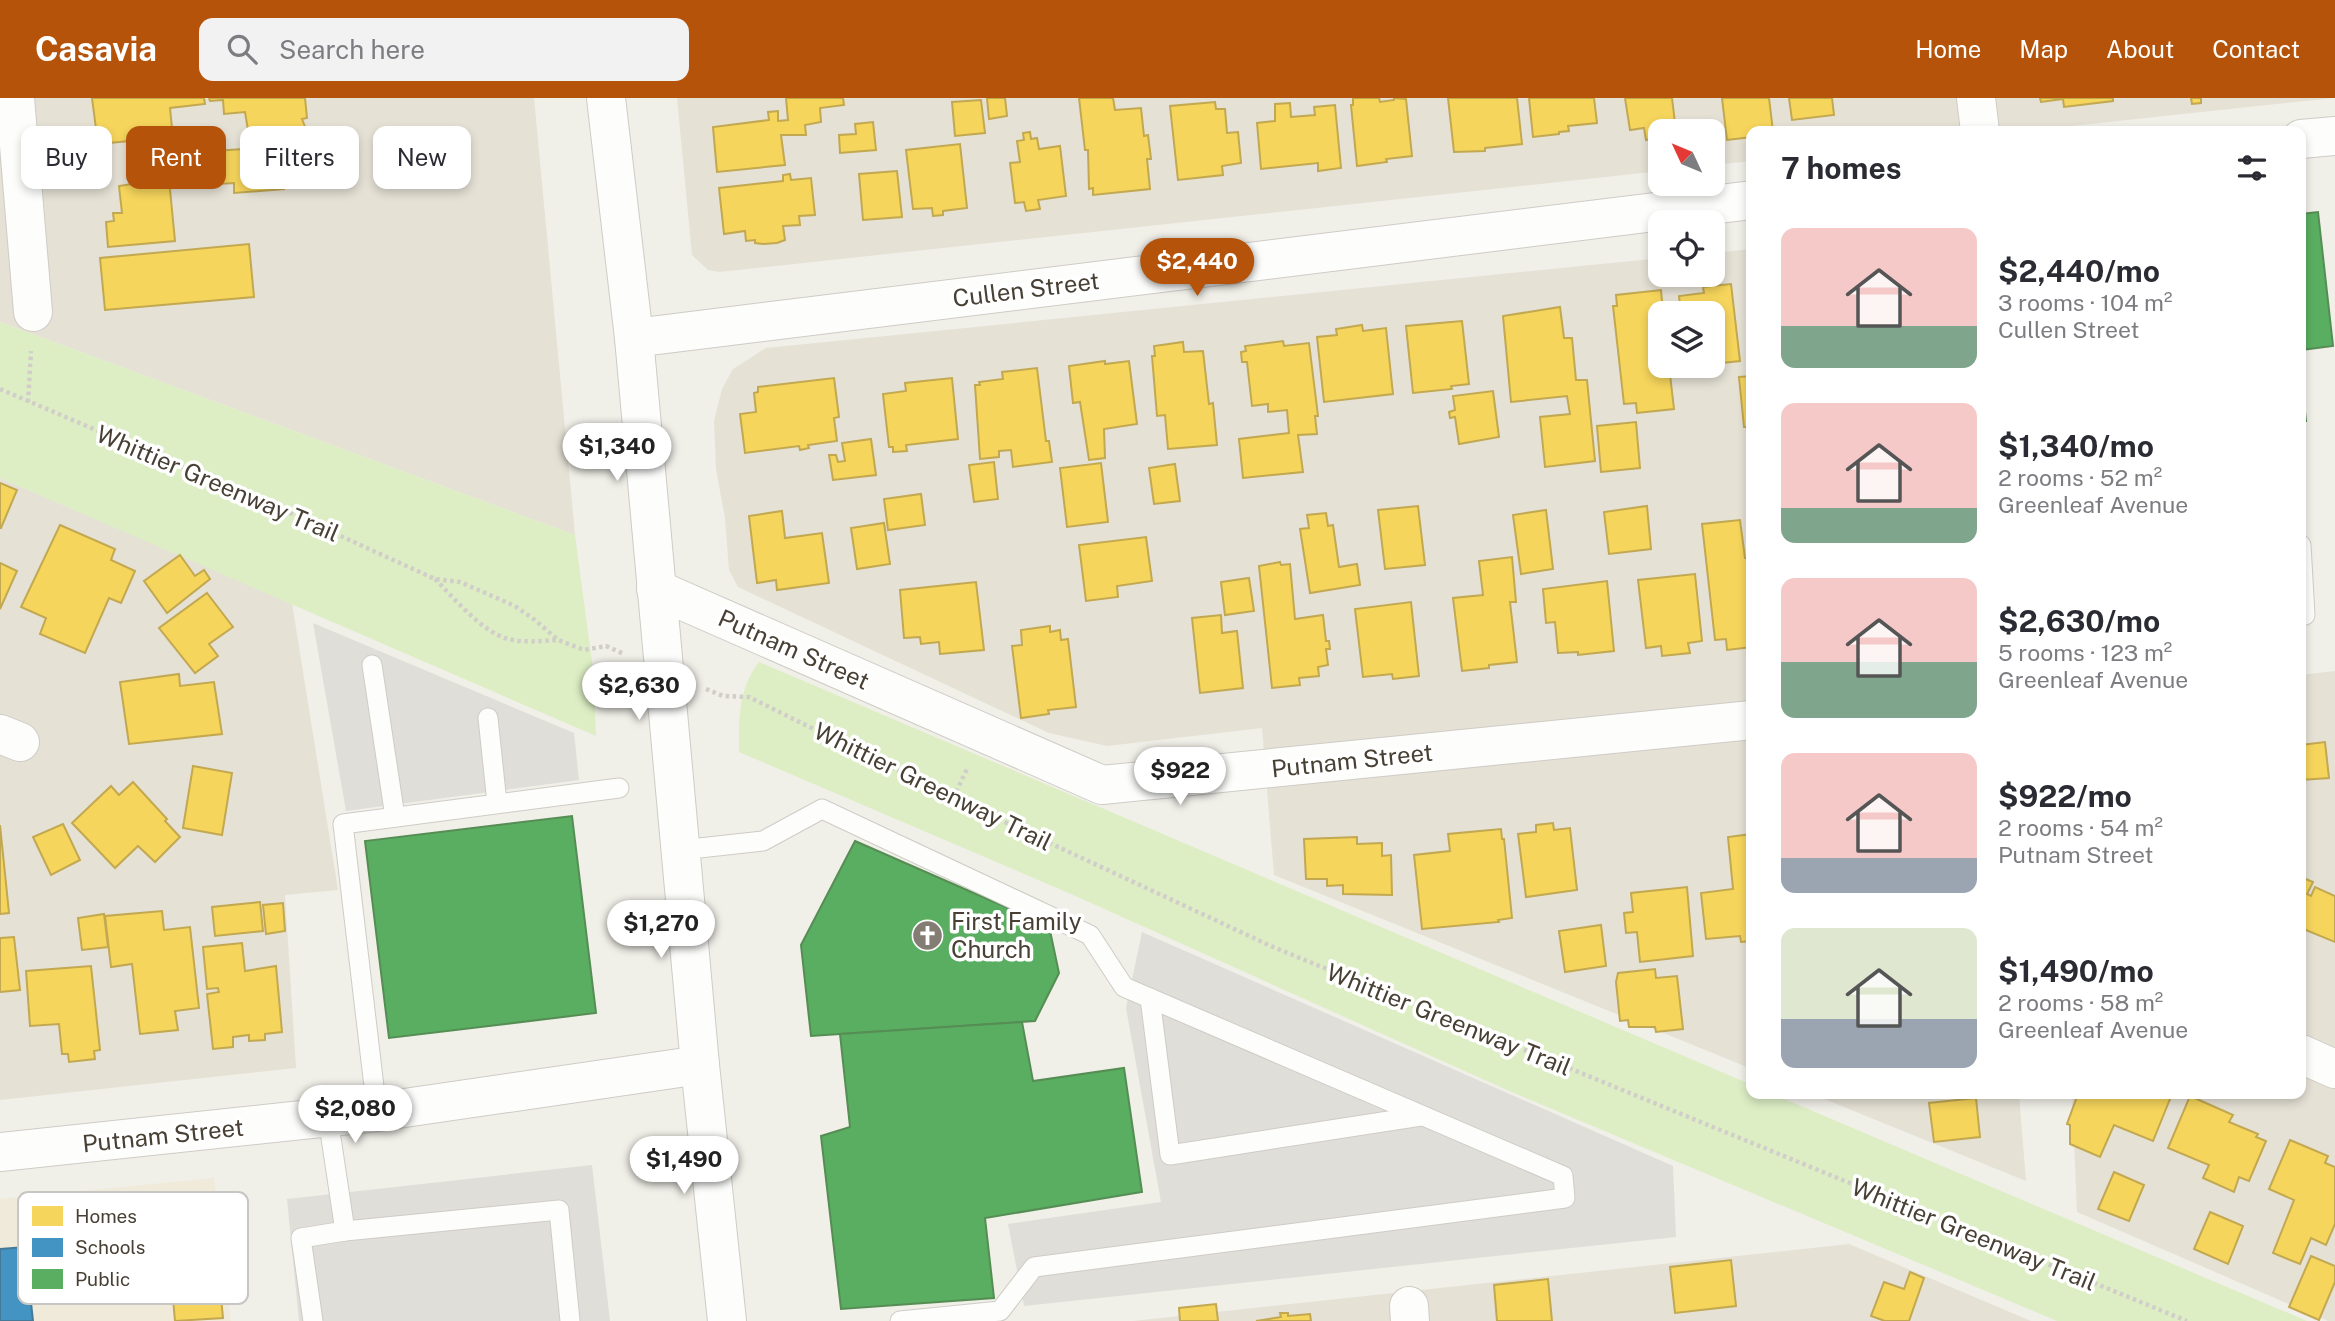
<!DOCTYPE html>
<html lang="en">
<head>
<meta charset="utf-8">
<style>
  :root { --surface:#fff; --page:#f2f2f3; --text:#2b2b33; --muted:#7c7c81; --accent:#b45309 }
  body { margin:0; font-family:"Public Sans",sans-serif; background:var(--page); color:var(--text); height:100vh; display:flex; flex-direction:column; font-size:26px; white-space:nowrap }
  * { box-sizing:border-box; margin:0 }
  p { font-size:23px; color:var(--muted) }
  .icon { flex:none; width:38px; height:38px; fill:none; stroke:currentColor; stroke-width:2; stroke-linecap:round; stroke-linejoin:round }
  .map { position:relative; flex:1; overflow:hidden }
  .drawer { position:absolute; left:1746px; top:28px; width:560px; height:973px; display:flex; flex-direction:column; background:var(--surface); border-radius:14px; box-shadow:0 4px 10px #0003 }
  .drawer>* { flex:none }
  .hud { position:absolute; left:21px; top:28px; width:665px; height:63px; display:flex; gap:14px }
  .needle { width:46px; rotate:314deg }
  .fabs { position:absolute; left:1648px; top:21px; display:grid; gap:14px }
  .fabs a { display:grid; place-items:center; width:77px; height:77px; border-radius:14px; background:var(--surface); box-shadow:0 4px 10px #0003; font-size:35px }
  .price { position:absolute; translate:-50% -60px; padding:0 16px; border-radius:24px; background:#fff; color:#222; font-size:23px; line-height:46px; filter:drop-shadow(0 2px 4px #0008) }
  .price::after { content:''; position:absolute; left:50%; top:42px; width:21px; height:16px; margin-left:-10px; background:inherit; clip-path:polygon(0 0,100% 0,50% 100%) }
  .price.active { background:var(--accent); color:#fff }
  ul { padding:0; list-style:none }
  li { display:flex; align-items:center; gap:21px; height:175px; padding:0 35px }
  li span { display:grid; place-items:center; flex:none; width:196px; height:140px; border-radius:14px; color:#555 }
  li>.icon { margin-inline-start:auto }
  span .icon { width:84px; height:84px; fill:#fffc; stroke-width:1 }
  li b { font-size:30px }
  h2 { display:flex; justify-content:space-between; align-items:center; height:84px; padding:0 35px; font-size:30px }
  .chip { padding:0 24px; border-radius:14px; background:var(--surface); box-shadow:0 4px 10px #0003; font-size:24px; line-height:63px }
  .chip.active { background:var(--accent); color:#fff }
  header { display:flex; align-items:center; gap:42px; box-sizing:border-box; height:98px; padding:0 35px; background:var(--accent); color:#fff }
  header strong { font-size:33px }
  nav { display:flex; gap:38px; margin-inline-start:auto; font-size:24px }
  .search { width:490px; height:63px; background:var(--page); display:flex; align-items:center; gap:18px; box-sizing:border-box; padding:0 24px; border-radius:14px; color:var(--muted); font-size:26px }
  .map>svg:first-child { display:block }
  .residential { fill:#e5e1d5; fill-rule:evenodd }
  .education { fill:#efeada }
  .green { fill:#ddeec5 }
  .parking { fill:#e0ded8 }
  .homes { fill:#f6d55c; stroke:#c2a850; stroke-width:2 }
  .schools { fill:#4393c3; stroke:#447a98; stroke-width:2 }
  .public { fill:#5aae61; stroke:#558d54; stroke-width:2 }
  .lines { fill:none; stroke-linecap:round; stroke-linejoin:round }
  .service-casing { stroke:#cfccc6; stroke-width:21 }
  .minor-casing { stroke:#cfccc6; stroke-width:40 }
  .tertiary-casing { stroke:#cfccc6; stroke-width:40 }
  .path { stroke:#d1cec9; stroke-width:4.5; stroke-dasharray:3.5 3.5; stroke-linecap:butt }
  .service { stroke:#fdfdfc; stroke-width:19 }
  .minor { stroke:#fdfdfc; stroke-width:38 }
  .tertiary { stroke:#fdfdfc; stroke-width:38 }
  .labels { text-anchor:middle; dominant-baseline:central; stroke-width:7; stroke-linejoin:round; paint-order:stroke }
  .street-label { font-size:24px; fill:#484034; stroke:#fff }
  .poi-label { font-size:24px; fill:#484034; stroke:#fff; text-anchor:start }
  .key { fill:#fff; stroke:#c8c6c2; stroke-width:2 }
  .key-label { font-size:19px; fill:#484034 }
</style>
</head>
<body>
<header>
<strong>Casavia</strong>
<div class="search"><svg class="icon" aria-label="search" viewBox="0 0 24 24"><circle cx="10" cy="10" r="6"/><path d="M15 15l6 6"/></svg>Search here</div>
<nav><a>Home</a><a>Map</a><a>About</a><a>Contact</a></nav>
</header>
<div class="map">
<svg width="2335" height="1223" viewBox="0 0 2335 1223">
  <rect width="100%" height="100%" fill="#f0efe8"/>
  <g class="residential">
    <path d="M0,0h534l41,437 -575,-213z"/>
    <path d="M677,0h1656l-308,33h-273v30l-39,4v-34h-52v40l-942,101 -11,-2 -16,-15z"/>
    <path d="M1752,151v820l-478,-194 -12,-147 -155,18 -58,-13 -311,-146 -9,-17 -4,-52 -9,-49 -2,-48 8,-32 11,-20 33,-21 895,-90v17h52v-22zM1661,215h52v53h-52z"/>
    <path d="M0,380l292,125 46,287 -53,5 11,173 -296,32z"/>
    <path d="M2335,573v650h-7l-251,-109 -5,-118h229v-419z"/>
    <path d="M1812,996h207l7,87z"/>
    <path d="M1849,1146l182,77h-898z"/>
  </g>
  <path class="education" d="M214,1080l17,143h-231v-122z"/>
  <g class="green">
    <path d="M0,224l575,213 18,134 3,67 -596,-258z"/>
    <path d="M759,564l993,423v9h21l534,227h-250l-550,-231 -436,-196 -332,-142c0,-33 -1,-63 20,-90z"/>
  </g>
  <g class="parking">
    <path d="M313,525l261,110 5,47 -233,31z"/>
    <path d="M1142,834l531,234 3,71 -652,69 -16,-82 153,-22 -35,-194z"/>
    <path d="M592,1067l18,156h-311l-12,-122z"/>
  </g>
  <g class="homes">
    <path d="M92,0h112l1,6 -35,4 2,20 -21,2 1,9 -54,5z"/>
    <path d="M209,0h96l2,20 -5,1 9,23 -60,6 -6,-36 -21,2 -1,-14 -13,1z"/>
    <path d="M786,0h57l1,7 -24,3 1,14 -16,3 1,10h-25l4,30 -68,7 -4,-45 56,-7 -1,-8 10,-1v10l10,-1z"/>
    <path d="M987,0h18l2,18 -18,3z"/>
    <path d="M1079,0h34l2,12 26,-2 3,28 4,-1 3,24h-4l3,30 -57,6v-7l-4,1 -1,-39h-3z"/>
    <path d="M1353,0h26l1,4 14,-2v-2l12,1 6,57 -26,3 1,3 -30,4 -6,-61h2z"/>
    <path d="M1448,0h69l5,46 -37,4v3l-31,1z"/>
    <path d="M1529,0h65l3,25 -29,3 1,5 -10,1v2l-26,3z"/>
    <path d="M1625,0h47l4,33h-15v6l-15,3 -2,-12 -14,2z"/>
    <path d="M1722,0h47l4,33h-21v6l-25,3z"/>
    <path d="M1789,0h43l2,17 -42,5z"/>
    <path d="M2040,0h73v3l-49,6 -1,-8 -22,3z"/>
    <path d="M2191,0h10v5l-9,1z"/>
    <path d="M981,2l4,33 -30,3 -3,-34z"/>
    <path d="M1215,4l1,7h9l2,24 11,-1 3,31 -19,3 1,9 -45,5 -8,-74z"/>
    <path d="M1290,5l1,14 24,-2 -1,-8 21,-2 6,63 -23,3v-8l-57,6 -4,-46 18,-2v-17z"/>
    <path d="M873,24l3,28 -36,3 -1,-18 17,-1 -1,-10z"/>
    <path d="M1030,34l1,7 6,-1 2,11 21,-3 6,50 -28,4 2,9 -14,2 -2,-9 -9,1 -5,-40 10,-1 -3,-21 7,-1 -1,-7z"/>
    <path d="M960,46l7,64 -24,3v4l-10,1 -1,-8 -19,1 -7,-59z"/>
    <path d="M244,51h11v4l26,-2 3,38 -50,4v-10l-33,2 -3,-33z"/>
    <path d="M168,71l7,72 -67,6 -2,-25 8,-1 -1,-8h9l-3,-27 19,-3 -1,-11z"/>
    <path d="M897,73l5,46 -39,3 -4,-46z"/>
    <path d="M790,76l1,6 20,-2 4,37 -16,1 1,9 -17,1 2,14 -8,3 -14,1 -8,-1v-3l-9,1 -1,-10 -21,3 -5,-46 64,-7v-6z"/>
    <path d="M249,146l5,53 -149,13 -5,-52z"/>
    <path d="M1731,186l9,77 -27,3v-51h-32l-2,-17 25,-3 -1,-6z"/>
    <path d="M1661,192l2,23h-2v53h8l5,43 -37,4 -1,-10 -12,1 -11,-98h4l-1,-11z"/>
    <path d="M1560,209l4,31h8l4,42h11l8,81 -50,6 -5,-50 30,-3 -3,-18 -56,6 -8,-86z"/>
    <path d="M1462,223l7,63 -18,2 1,3 -39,4 -7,-67z"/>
    <path d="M1362,227l1,6 23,-3 7,66 -69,8 -7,-65 20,-2 -1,-6z"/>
    <path d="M1283,243l1,5 25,-3 9,73h-3l2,18 -19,1 5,37 -60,6 -4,-39 50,-6 -2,-23 -19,2v-8l-16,2 -5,-44h-5l-1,-10 5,-1 -1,-5z"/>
    <path d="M1183,244l1,10 19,-1 6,53 4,-1 4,42 -49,4 -3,-34 -8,1 -5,-60h3l-1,-10z"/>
    <path d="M1105,263v3l24,-3 8,63 -33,5 1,29 -16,2 -9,-58 -7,1 -4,-37z"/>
    <path d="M1037,270l9,73h3l3,21 -39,5 -2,-17 -12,1v6l-19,2 -5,-74h5l-1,-3 24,-3 -1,-7z"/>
    <path d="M1752,278v51h-8l-5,-50z"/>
    <path d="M834,280l5,39 -5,1 3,23 -29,4 1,3 -9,2 -1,-4 -54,7 -5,-39 16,-2 -2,-19 4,-1v-5z"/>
    <path d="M952,280l6,61 -52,6 1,6 -14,1v-5h-4l-6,-53 23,-3 -1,-8z"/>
    <path d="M1493,293l6,46 -40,7 -4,-27 -5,1 -1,-6 6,-2 -2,-14z"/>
    <path d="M1636,324l4,46 -39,4 -4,-46z"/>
    <path d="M871,341l5,36 -43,5 -4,-25h7l2,7 7,-1 -3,-18z"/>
    <path d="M994,364l4,37 -24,3 -5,-37z"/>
    <path d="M1101,365l7,59 -41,5 -7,-59z"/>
    <path d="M1175,366l5,37 -26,3 -5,-36z"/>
    <path d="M0,385l17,7 -16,38h-1z"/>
    <path d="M921,396l4,31 -37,5 -4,-31z"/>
    <path d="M1418,408l7,59 -40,4 -7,-59z"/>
    <path d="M1647,408l4,43 -42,5 -5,-42z"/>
    <path d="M1546,412l7,59 -32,5 -8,-59z"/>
    <path d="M782,413l3,27 37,-5 7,50 -52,7 -1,-10 -19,3 -8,-67z"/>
    <path d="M1326,415l2,13 5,-1 6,42 18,-3 3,21 -50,8 -10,-64 9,-1 -2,-13z"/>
    <path d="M1740,422l5,38h7v89l-25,3 -1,-11 -11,1 -13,-116z"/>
    <path d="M884,425l6,41 -33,5 -6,-41z"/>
    <path d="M60,427l55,24 -4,11 24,11 -14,32 -12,-5 -24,55 -45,-19 6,-16 -25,-11z"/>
    <path d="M1146,439l6,44 -35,5 1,11 -32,4 -7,-56z"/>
    <path d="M180,457l15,21 9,-6 6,9 -43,34 -23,-32z"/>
    <path d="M1512,459l4,45h-6l7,60 -28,3v3l-27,3 -9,-73 30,-3 -4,-34z"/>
    <path d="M1280,464l1,3 9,-1 5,55 28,-4 3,26h3l1,8h-4l2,16 -10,2 1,9 -20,2 1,7 -28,3 -13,-122z"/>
    <path d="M0,465l17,8 -17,38z"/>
    <path d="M1695,476l7,67 -14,2 2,10 -28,3 -1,-10 -15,2 -8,-68z"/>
    <path d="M1249,480l5,33 -29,4 -4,-33z"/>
    <path d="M1607,483l7,70 -36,4v-3l-20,1 -3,-31 -9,1 -3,-34z"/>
    <path d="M976,484l8,68 -44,4 -1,-12 -18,2 -1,-7 -16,1 -4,-48z"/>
    <path d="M207,495l26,34 -24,17 9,12 -23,17 -36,-45z"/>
    <path d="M1411,504l8,74 -26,3 -1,-5 -29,3 -8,-68z"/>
    <path d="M1221,517l1,18 15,-2 6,57 -43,5 -8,-75z"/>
    <path d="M1050,528v6l10,-2 1,10 7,-1 8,68 -28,3 1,4 -28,4 -9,-72 10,-1 -1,-15z"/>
    <path d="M179,576l1,12 34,-4 8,52 -93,10 -9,-62z"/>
    <path d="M2325,644l4,36 -28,2v-35z"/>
    <path d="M193,668l39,7 -10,62 -39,-7z"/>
    <path d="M133,684l34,37 -2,2 15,16 -25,25 -17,-16 -23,22 -43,-45 39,-37 8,9z"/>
    <path d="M1553,725l1,7 16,-2 7,62 -51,7 -8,-63 18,-2v-7z"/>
    <path d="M63,726l17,36 -29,15 -18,-38z"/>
    <path d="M0,727l9,88 -9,1z"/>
    <path d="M1501,731l1,10h2l8,79 -14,2 1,2 -77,7 -8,-74 36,-4 -2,-17z"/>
    <path d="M1752,736v107l-11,1 -1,-6 -34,3 -5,-46 32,-4 -5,-52z"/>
    <path d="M1357,739v7l25,-1v13l9,-1 1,40 -49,-1v-9l-16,1v-7h-21l-2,-40z"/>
    <path d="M2301,779l12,5 -6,12 4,2 4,-9 20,9v46l-34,-14z"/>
    <path d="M1687,789l6,69 -53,6 -3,-30 -11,1 -2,-20 9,-1 -2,-19z"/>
    <path d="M260,804l3,29 -48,5 -3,-29z"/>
    <path d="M283,805l2,28 -19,3 -3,-29z"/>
    <path d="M162,813l2,19 26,-3 9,81 -24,3 3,19 -38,4 -8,-70 -21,3 -6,-51z"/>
    <path d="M104,816l4,33 -26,3 -4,-32z"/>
    <path d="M1601,827l5,41 -41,6 -6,-41z"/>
    <path d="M14,839l6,53 -20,2v-54z"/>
    <path d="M242,845l3,28 31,-5 6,66 -17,2v6l-16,1v-6l-16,2v10l-20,2 -6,-55 12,-2 -1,-4 -11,1 -4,-42z"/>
    <path d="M91,868l9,84 -6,1 1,8 -26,3 -1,-8h-6l-3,-30 -29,2 -4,-55z"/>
    <path d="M1655,871l1,9 21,-2 6,53 -27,3 -1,-5h-26l-1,-7 -8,1 -4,-39 2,-9z"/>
    <path d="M2078,996h94l-19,47 -39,-16 -14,32 -30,-13v-19l-3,-1z"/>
    <path d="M2190,998l43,19 -4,7 29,12 -2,3 10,4 -17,40 -10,-4 -5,15 -31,-14 6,-13 -41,-17z"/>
    <path d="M1976,1000l4,39 -46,5 -5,-39z"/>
    <path d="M2290,1042l38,16 -3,7 10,4v57l-9,21 -15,-7 -11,26 -27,-11 21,-53 -25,-11z"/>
    <path d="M2114,1074l30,13 -15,36 -31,-12z"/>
    <path d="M211,1097l12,123 -48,3 -3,-34 -14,1 -3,-29 13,-2 -5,-47 27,-3 -1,-10z"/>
    <path d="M2210,1114l33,14 -15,38 -34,-15z"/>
    <path d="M2311,1158l24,10v16l-16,38 -30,-13z"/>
    <path d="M1731,1162l5,46 -61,7 -5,-46z"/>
    <path d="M1910,1174l14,6 -15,43h-24l-14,-5 13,-34 20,7z"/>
    <path d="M1548,1181l4,42h-55l-3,-36z"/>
    <path d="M1216,1206l2,17h-38l-1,-13z"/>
    <path d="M1280,1215h8v3l22,-2 1,7h-55l25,-4z"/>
  </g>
  <path class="schools" d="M25,1149l8,74h-33v-72z"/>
  <g class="public">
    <path d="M2318,114l15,134 -32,4v-136z"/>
    <path d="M2301,278l5,45h-5z"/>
    <path d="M572,718l24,197 -207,25 -24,-197z"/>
    <path d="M855,743l194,85 10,47 -24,48 -224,15 -10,-91z"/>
    <path d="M1022,924l11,59 91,-13 18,124 -157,26 9,80 -153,11 -20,-173 29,-9 -10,-93z"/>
  </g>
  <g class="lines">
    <defs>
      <g id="service">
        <path d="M2301,447l4,70 -4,1"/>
        <path d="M372,567l23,152"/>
        <path d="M488,620l9,85"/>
        <path d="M681,752l82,-9 59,-32 268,126 34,52 439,189 2,22 -531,69 -34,44 -100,10"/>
        <path d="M1150,900l20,157 251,-39"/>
        <path d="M377,1014l-34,-288 276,-36"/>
        <path d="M345,1133l214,-21 11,111"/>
        <path d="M313,1223l-12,-83 44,-7 -17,-113"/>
      </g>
      <g id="minor">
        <path d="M15,0l18,214"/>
        <path d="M1976,0l4,33"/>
        <path d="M2301,41l34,-3"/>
        <path d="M634,240l1118,-138"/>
        <path d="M656,491l446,196 650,-65"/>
        <path d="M0,636l20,8"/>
        <path d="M2301,956l34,15"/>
        <path d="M0,1054l377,-40 323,-47"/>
        <path d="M1409,1208l1,15"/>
      </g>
      <path id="tertiary" d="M606,0l28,240 66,727 27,256"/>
    </defs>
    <use href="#service" class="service-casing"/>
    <use href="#minor" class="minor-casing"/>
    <use href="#tertiary" class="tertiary-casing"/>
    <g class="path">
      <path d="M0,291l288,123 147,67 25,3 55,24 20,14 23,20 26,10 22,-4 18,8"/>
      <path d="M28,304l3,-51"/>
      <path d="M435,481c19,19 47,53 73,60 16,4 33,2 50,1"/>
      <path d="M706,591l17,7 26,1 204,101 320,149 914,374"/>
      <path d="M953,700l14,-29"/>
    </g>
    <use href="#service" class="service"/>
    <use href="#minor" class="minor"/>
    <use href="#tertiary" class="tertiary"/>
  </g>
  <defs>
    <symbol id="church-disc" viewBox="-11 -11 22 22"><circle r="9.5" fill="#837d73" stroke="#fff"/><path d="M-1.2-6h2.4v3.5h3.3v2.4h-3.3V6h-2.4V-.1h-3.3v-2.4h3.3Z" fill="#fff"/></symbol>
  </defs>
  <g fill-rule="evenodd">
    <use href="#church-disc" x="910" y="820" width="35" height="35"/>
  </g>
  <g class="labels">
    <g class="street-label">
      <text transform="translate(1026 191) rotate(-7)">Cullen Street</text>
      <text transform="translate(218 385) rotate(23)">Whittier Greenway Trail</text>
      <text transform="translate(794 551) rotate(24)">Putnam Street</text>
      <text transform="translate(1352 662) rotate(-6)">Putnam Street</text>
      <text transform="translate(933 688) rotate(26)">Whittier Greenway Trail</text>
      <text transform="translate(1449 921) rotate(22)">Whittier Greenway Trail</text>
      <text transform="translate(163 1037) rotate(-6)">Putnam Street</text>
      <text transform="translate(1974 1136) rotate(22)">Whittier Greenway Trail</text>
    </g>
    <g class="poi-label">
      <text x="951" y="823">First Family<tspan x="951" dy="28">Church</tspan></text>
    </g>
  </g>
  <rect x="18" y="1094" width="230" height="112" rx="10" class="key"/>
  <rect x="32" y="1108" width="31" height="20" fill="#f6d55c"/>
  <rect x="32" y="1140" width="31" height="19" fill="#4393c3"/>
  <rect x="32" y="1171" width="31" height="20" fill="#5aae61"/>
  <g class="key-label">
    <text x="75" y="1125">Homes</text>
    <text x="75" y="1156">Schools</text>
    <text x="75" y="1188">Public</text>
  </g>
</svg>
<div class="fabs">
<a><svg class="needle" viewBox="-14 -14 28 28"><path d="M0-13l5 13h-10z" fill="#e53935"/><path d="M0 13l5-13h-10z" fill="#7c7c81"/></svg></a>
<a><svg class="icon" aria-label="locate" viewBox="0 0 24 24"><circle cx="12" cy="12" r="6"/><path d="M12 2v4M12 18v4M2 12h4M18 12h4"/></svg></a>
<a><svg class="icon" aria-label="layers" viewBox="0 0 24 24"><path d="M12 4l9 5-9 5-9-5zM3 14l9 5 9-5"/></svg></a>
</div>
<b class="price active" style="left:1197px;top:200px">$2,440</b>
<b class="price" style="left:617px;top:385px">$1,340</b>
<b class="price" style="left:639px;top:624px">$2,630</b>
<b class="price" style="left:1180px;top:709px">$922</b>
<b class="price" style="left:661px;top:862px">$1,270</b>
<b class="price" style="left:355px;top:1047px">$2,080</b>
<b class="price" style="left:684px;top:1098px">$1,490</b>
<div class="hud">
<a class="chip">Buy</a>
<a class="chip active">Rent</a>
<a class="chip">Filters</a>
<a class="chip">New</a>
</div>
<section class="drawer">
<h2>7 homes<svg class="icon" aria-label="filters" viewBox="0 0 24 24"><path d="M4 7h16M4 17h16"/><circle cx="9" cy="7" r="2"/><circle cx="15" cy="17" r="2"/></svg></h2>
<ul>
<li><span style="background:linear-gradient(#f6c9c9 70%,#7fa58c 0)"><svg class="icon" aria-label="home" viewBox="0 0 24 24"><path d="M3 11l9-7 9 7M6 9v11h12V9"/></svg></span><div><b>$2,440/mo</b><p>3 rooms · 104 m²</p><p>Cullen Street</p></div></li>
<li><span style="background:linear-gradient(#f6c9c9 75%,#7fa58c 0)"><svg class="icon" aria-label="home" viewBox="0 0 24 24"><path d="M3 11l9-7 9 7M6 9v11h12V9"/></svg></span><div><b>$1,340/mo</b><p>2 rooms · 52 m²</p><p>Greenleaf Avenue</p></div></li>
<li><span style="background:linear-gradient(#f6c9c9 60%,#7fa58c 0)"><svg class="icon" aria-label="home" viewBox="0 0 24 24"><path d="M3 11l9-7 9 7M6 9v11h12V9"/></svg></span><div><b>$2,630/mo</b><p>5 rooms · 123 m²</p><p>Greenleaf Avenue</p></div></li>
<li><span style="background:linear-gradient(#f6c9c9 75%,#9aa5b1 0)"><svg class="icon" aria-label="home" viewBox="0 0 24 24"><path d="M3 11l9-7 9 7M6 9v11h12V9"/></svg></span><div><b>$922/mo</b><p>2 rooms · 54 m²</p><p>Putnam Street</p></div></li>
<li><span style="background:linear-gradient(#dfe7d0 65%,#9aa5b1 0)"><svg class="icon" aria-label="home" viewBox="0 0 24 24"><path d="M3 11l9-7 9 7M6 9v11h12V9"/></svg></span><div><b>$1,490/mo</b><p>2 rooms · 58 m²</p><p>Greenleaf Avenue</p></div></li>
</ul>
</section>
</div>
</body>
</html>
